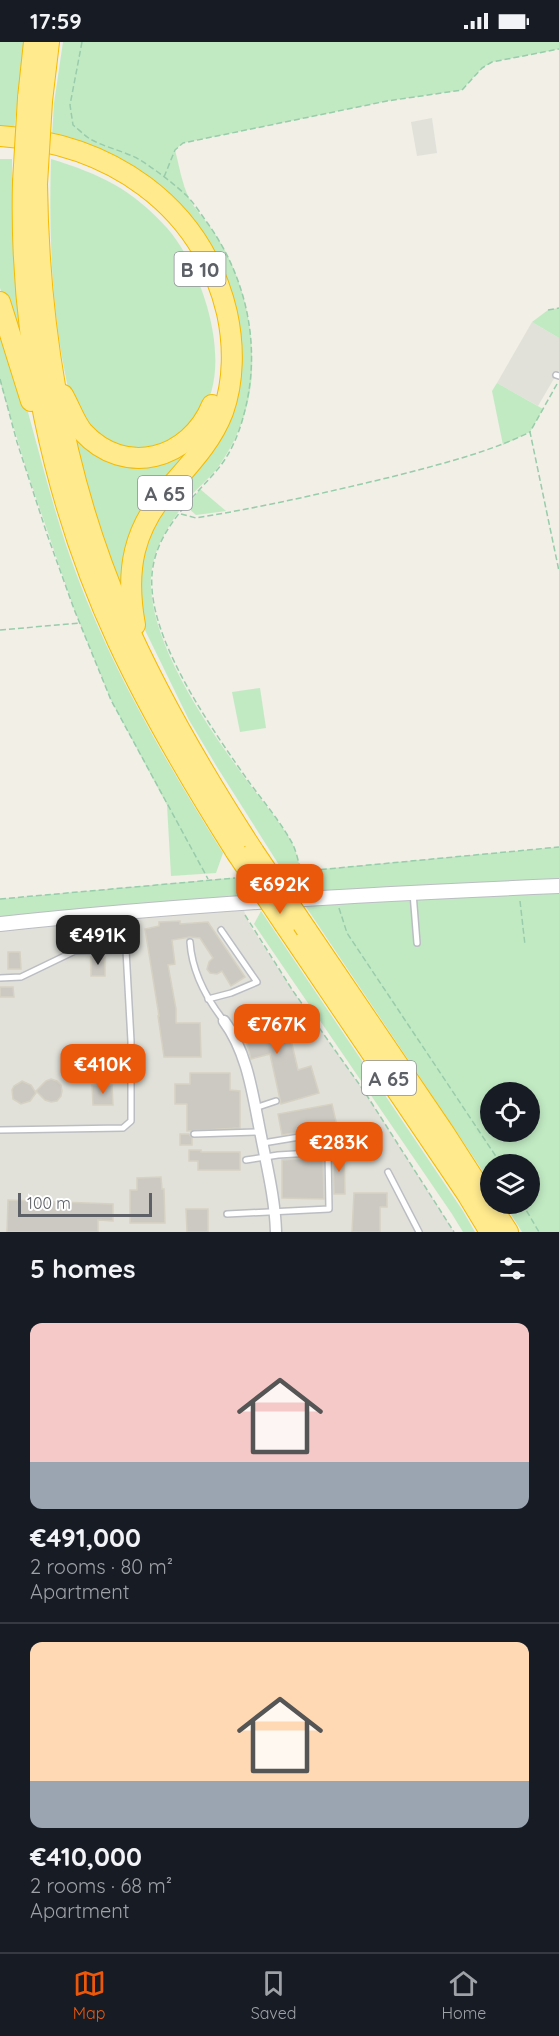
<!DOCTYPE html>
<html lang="en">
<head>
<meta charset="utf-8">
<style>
  :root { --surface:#171b24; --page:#20242c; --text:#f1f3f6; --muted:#9ea1a6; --line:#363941; --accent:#ea580c }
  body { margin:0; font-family:Quicksand,sans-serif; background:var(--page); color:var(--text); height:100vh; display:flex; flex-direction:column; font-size:22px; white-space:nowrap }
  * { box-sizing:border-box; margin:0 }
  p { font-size:20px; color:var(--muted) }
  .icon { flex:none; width:33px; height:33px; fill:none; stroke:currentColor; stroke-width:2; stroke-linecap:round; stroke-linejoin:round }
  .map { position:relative; height:1190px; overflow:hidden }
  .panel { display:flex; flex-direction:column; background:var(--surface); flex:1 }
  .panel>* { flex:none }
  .buttons { position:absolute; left:480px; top:1040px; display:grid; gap:12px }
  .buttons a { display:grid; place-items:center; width:60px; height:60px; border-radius:50%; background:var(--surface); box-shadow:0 3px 9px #0003; font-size:30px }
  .scale { position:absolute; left:18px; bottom:15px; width:134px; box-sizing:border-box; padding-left:6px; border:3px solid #5d6167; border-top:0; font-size:16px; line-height:21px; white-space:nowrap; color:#5d6167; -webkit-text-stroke:4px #fff; paint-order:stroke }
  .price { position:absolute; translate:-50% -51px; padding:0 14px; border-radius:12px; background:var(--accent); color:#fff; font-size:20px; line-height:39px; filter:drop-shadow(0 2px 3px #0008) }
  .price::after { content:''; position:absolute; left:50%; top:36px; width:18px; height:14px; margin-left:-9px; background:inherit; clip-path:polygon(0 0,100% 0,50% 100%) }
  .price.active { background:#222; color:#fff }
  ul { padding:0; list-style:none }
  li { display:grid; align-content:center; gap:12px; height:318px; padding:0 30px }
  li+li { border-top:2px solid var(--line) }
  li span { display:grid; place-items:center; height:186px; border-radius:12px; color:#555 }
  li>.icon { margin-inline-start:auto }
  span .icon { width:108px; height:108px; fill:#fffc; stroke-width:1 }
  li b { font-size:26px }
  h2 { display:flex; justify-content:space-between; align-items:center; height:72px; padding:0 30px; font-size:26px }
  .status { display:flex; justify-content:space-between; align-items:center; height:42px; padding:0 30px; background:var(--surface); direction:ltr }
  .status svg { height:16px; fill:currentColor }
  .dock { display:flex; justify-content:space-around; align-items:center; height:84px; border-top:2px solid var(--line); background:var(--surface); font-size:16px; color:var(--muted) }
  .dock a { display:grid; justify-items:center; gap:3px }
  .dock .active { color:var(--accent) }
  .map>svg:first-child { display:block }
  .industrial { fill:#e1e1da }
  .green { fill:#c1eac3; fill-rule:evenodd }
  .building { fill:#ccc9c3; stroke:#d6d2c3; stroke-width:1.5 }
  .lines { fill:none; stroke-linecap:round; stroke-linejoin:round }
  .service-casing { stroke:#babdc2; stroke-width:8 }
  .minor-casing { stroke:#babdc2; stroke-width:13 }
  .tertiary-casing { stroke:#babdc2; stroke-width:16 }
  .motorway-casing { stroke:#f6ba00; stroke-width:22 }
  .path { stroke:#98ccab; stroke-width:1.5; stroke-dasharray:6 3; stroke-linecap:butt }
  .service { stroke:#fff; stroke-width:5 }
  .minor { stroke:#fff; stroke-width:10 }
  .tertiary { stroke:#fff; stroke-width:14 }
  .motorway { stroke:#ffea8e; stroke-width:20 }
  .motorway-bridge-casing { stroke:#f6ba00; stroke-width:22; stroke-linecap:butt }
  .motorway-bridge { stroke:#ffea8e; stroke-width:20 }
  .labels { text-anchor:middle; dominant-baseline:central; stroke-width:4.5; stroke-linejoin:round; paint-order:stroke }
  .shield { fill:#fff; stroke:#8e9095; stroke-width:1.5 }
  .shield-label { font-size:20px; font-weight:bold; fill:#5d6167 }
</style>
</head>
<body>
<div class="status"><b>17:59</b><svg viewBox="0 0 49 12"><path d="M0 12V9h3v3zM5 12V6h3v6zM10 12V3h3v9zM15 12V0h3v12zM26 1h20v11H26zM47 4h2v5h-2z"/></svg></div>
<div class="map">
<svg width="559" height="1190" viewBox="0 0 559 1190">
  <rect width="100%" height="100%" fill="#f1efe6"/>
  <g class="industrial">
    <path d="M432,76l5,35 -20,3 -6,-34z"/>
    <path d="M532,280l27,16v32l-21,36 -41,-23z"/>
    <path d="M242,860l3,12 5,11 43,66 71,100 90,141h-454v-307z"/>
  </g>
  <g class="green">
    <path d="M0,0h24l-10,89 -14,-2z"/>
    <path d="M63,0h496v7l-67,13 -10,6 -20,22 -75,11 -204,42 -8,7c4,15 7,34 14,48 6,12 17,22 24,33 25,36 38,81 39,124 2,40 -10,78 -33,111 -9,12 -22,22 -31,33 -21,28 -39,54 -37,90 4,62 58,140 94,189 15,21 33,41 46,63 5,8 7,20 10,30l258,-24v385h-37l-18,-29h26v-39h-40v18l-190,-284 -83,-131 -28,-47 -46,-94 -5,-24 5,-64 19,-30 48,-59 22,-122 -64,-128 -116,-62 2,-34zM490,1050h40v39h-40z"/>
    <path d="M59,108c85,23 150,87 165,174 6,31 4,65 -9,94 -29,67 -96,89 -89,177h-3l-25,-68 -28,-103h2c13,19 33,33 55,37 26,4 49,-3 67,-21 56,-57 26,-163 -20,-217 -31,-36 -71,-56 -115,-70z"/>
    <path d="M0,117h12l1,91 12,112 -25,-74z"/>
    <path d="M51,117c49,15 81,30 116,69 36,41 70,142 31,190 -3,5 -9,8 -14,12 -19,16 -18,18 -43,18 -26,1 -47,-11 -62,-33 -9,-12 -12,-32 -15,-47 -13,-68 -15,-140 -13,-209z"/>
    <path d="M559,266v30l-27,-16 16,-12z"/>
    <path d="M0,277c25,73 41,149 65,223 37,111 96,212 158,311l-7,20 -45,3 -4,-71 -56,-105 -37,-91 -47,-138 -27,-89z"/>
    <path d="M497,341l46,26 -13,23 -27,13 -11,-54z"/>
    <path d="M200,447l26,22 -30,4 -9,-8z"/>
    <path d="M260,646l6,40 -26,4 -8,-40z"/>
    <path d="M240,835l7,21 -247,24v-23z"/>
    <path d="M261,869l202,300 12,21h-12l-11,-18 -198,-290z"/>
  </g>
  <g class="building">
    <path d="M180,879v3l28,-2 37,55 -14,9 -9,-15 -5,3 -7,-1 -3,-4 2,-7 4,-4 -13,-20 -10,-1 -18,3 3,24 -7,1 8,44v14h24l1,34h-37l-6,-41h1l-14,-87 14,-3v-4z"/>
    <path d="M8,910h12l1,17h-13z"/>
    <rect x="91" y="915" width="14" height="19"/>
    <path d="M0,945h13l1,10h-14z"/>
    <path d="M269,963l4,15 4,-1 6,23 8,-2 7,30 13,-4 8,27 -38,11 -11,-50 -19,5 -12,-46z"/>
    <path d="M190,1031h40v17l10,1v37l-53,3v-27h-12v-20h15z"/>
    <path d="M51,1037l6,2 4,4 1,6 -1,5 -4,5 -6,1 -6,-2 -9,-9 10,-10z"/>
    <path d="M22,1039l9,4 5,8 -6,8 -9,3 -8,-5 -1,-9 2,-4z"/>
    <path d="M92,1043h20l1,20h-20z"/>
    <path d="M332,1062l5,22 -55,9 -4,-21z"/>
    <path d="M180,1092h9l3,4v7h-12z"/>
    <path d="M337,1107h7l1,45h-11l-1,-35h4z"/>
    <path d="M189,1108h12v2h39v18h-42v-9h-9z"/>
    <path d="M294,1117h29l1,40 -42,-1v-38z"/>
    <path d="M161,1135l1,12h2l1,34h-35v-33h7v-12z"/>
    <path d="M354,1151h33v14h-7v25h-28z"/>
    <path d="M8,1158l105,4v17l-15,-1v12h-91z"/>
    <path d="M186,1167h22v23h-21z"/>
  </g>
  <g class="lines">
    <defs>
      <g id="service">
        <path d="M556,333l3,1"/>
        <path d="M413,851l4,50"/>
        <path d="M190,900c2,30 16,56 34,79"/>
        <path d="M0,936l21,-1 54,-26 51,-1v-38"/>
        <path d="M208,957l23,-6 26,-11 -36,-52"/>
        <path d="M255,1066l21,-7"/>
        <path d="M0,1088l123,-2 8,-7v-80l-5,-91"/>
        <path d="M194,1092l66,-2"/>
        <path d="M263,1101l91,-15"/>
        <path d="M388,1130l31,60"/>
        <path d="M227,1172l102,-5 -1,-57 -50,3 -32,5"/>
      </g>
      <path id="minor" d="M224,979c24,32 29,76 37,115 6,31 14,63 15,96"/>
      <path id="tertiary" d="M0,882c186,-20 372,-30 559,-38"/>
      <g id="motorway">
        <path d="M28,56l6,-56"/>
        <path d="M42,59l7,-59"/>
        <path d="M0,94c108,7 201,67 227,177 7,32 7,68 -4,99 -11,29 -32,51 -52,74 -38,42 -46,84 -36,139"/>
        <path d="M23,140c-4,156 29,318 95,460 34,73 75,142 118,210"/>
        <path d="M37,142c2,148 26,294 85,430 36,83 82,161 132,238"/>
        <path d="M0,260l31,99"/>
        <path d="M63,353c7,12 11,26 20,37 42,46 107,27 129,-27"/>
        <path d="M285,883l182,269 23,38"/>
        <path d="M306,887l137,202 65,101"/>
      </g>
    </defs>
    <use href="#service" class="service-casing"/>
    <use href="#minor" class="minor-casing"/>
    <use href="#tertiary" class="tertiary-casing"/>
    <use href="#motorway" class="motorway-casing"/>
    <g class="path">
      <path d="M82,0l-12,63 3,20c5,4 11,10 17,14 16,9 35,12 50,21 16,10 33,23 47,36 7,7 13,17 19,25 41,56 56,126 38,193 -5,20 -14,41 -27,56 -31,36 -69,68 -65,119 4,61 62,143 97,193 14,19 30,38 42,59 5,8 7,20 10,30"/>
      <path d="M164,135l11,-27 8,-7 204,-42 75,-11 20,-22 10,-6 67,-13"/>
      <path d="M548,268l11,-2"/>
      <path d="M0,337l17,63 30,92 27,75 37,91 97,179"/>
      <path d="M557,342l-27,48 29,139"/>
      <path d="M181,472l15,4c67,-11 133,-26 199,-42 46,-12 92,-23 135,-44"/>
      <path d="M0,588l80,-7"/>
      <path d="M285,831l274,-26"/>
      <path d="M0,857l235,-21"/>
      <path d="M520,859l5,44"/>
      <path d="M339,866l8,25 154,231"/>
      <path d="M245,873l48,76 71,100 90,141"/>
      <path d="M522,1161l17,29"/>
    </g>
    <use href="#service" class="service"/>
    <use href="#minor" class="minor"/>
    <use href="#tertiary" class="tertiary"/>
    <use href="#motorway" class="motorway"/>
    <defs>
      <g id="motorway-bridge">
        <path d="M23,140l5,-84"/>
        <path d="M37,142l5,-83"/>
        <path d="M236,810l49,73"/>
        <path d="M254,810l52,77"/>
      </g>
    </defs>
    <use href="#motorway-bridge" class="motorway-bridge-casing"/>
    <use href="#motorway-bridge" class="motorway-bridge"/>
  </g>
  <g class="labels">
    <g class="shield">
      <rect x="174.5" y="210" width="51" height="34" rx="4.5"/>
      <rect x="138" y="434" width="54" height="34" rx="4.5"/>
      <rect x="362" y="1019" width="54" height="34" rx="4.5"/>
    </g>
    <g class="shield-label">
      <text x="200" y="227">B 10</text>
      <text x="165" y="451">A 65</text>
      <text x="389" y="1036">A 65</text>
    </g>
  </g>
</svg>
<div class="buttons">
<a><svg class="icon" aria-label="locate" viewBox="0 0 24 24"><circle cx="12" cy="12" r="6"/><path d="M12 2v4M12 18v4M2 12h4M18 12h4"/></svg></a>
<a><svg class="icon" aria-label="layers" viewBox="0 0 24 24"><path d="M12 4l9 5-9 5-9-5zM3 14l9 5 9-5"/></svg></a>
</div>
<div class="scale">100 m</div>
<b class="price" style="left:280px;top:873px">€692K</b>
<b class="price active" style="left:98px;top:924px">€491K</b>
<b class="price" style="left:277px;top:1013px">€767K</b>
<b class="price" style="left:103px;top:1053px">€410K</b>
<b class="price" style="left:339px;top:1131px">€283K</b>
</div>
<section class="panel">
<h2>5 homes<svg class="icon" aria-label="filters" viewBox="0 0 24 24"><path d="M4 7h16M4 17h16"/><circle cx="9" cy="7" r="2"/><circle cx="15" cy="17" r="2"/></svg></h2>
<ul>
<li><span style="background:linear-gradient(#f6c9c9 75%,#9aa5b1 0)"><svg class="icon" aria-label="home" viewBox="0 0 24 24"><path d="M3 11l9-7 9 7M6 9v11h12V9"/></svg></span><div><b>€491,000</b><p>2 rooms · 80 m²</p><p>Apartment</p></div></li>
<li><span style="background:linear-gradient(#ffd9b3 75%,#9aa5b1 0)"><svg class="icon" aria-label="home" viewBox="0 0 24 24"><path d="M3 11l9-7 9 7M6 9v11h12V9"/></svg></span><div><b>€410,000</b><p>2 rooms · 68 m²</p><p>Apartment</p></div></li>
</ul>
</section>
<nav class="dock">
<a class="active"><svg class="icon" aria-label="map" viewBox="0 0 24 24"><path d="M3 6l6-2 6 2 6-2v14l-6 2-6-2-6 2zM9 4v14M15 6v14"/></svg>Map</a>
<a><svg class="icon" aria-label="saved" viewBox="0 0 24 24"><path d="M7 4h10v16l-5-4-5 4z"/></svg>Saved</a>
<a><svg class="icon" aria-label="home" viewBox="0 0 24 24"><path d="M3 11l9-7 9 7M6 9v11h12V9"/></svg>Home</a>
</nav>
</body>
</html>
